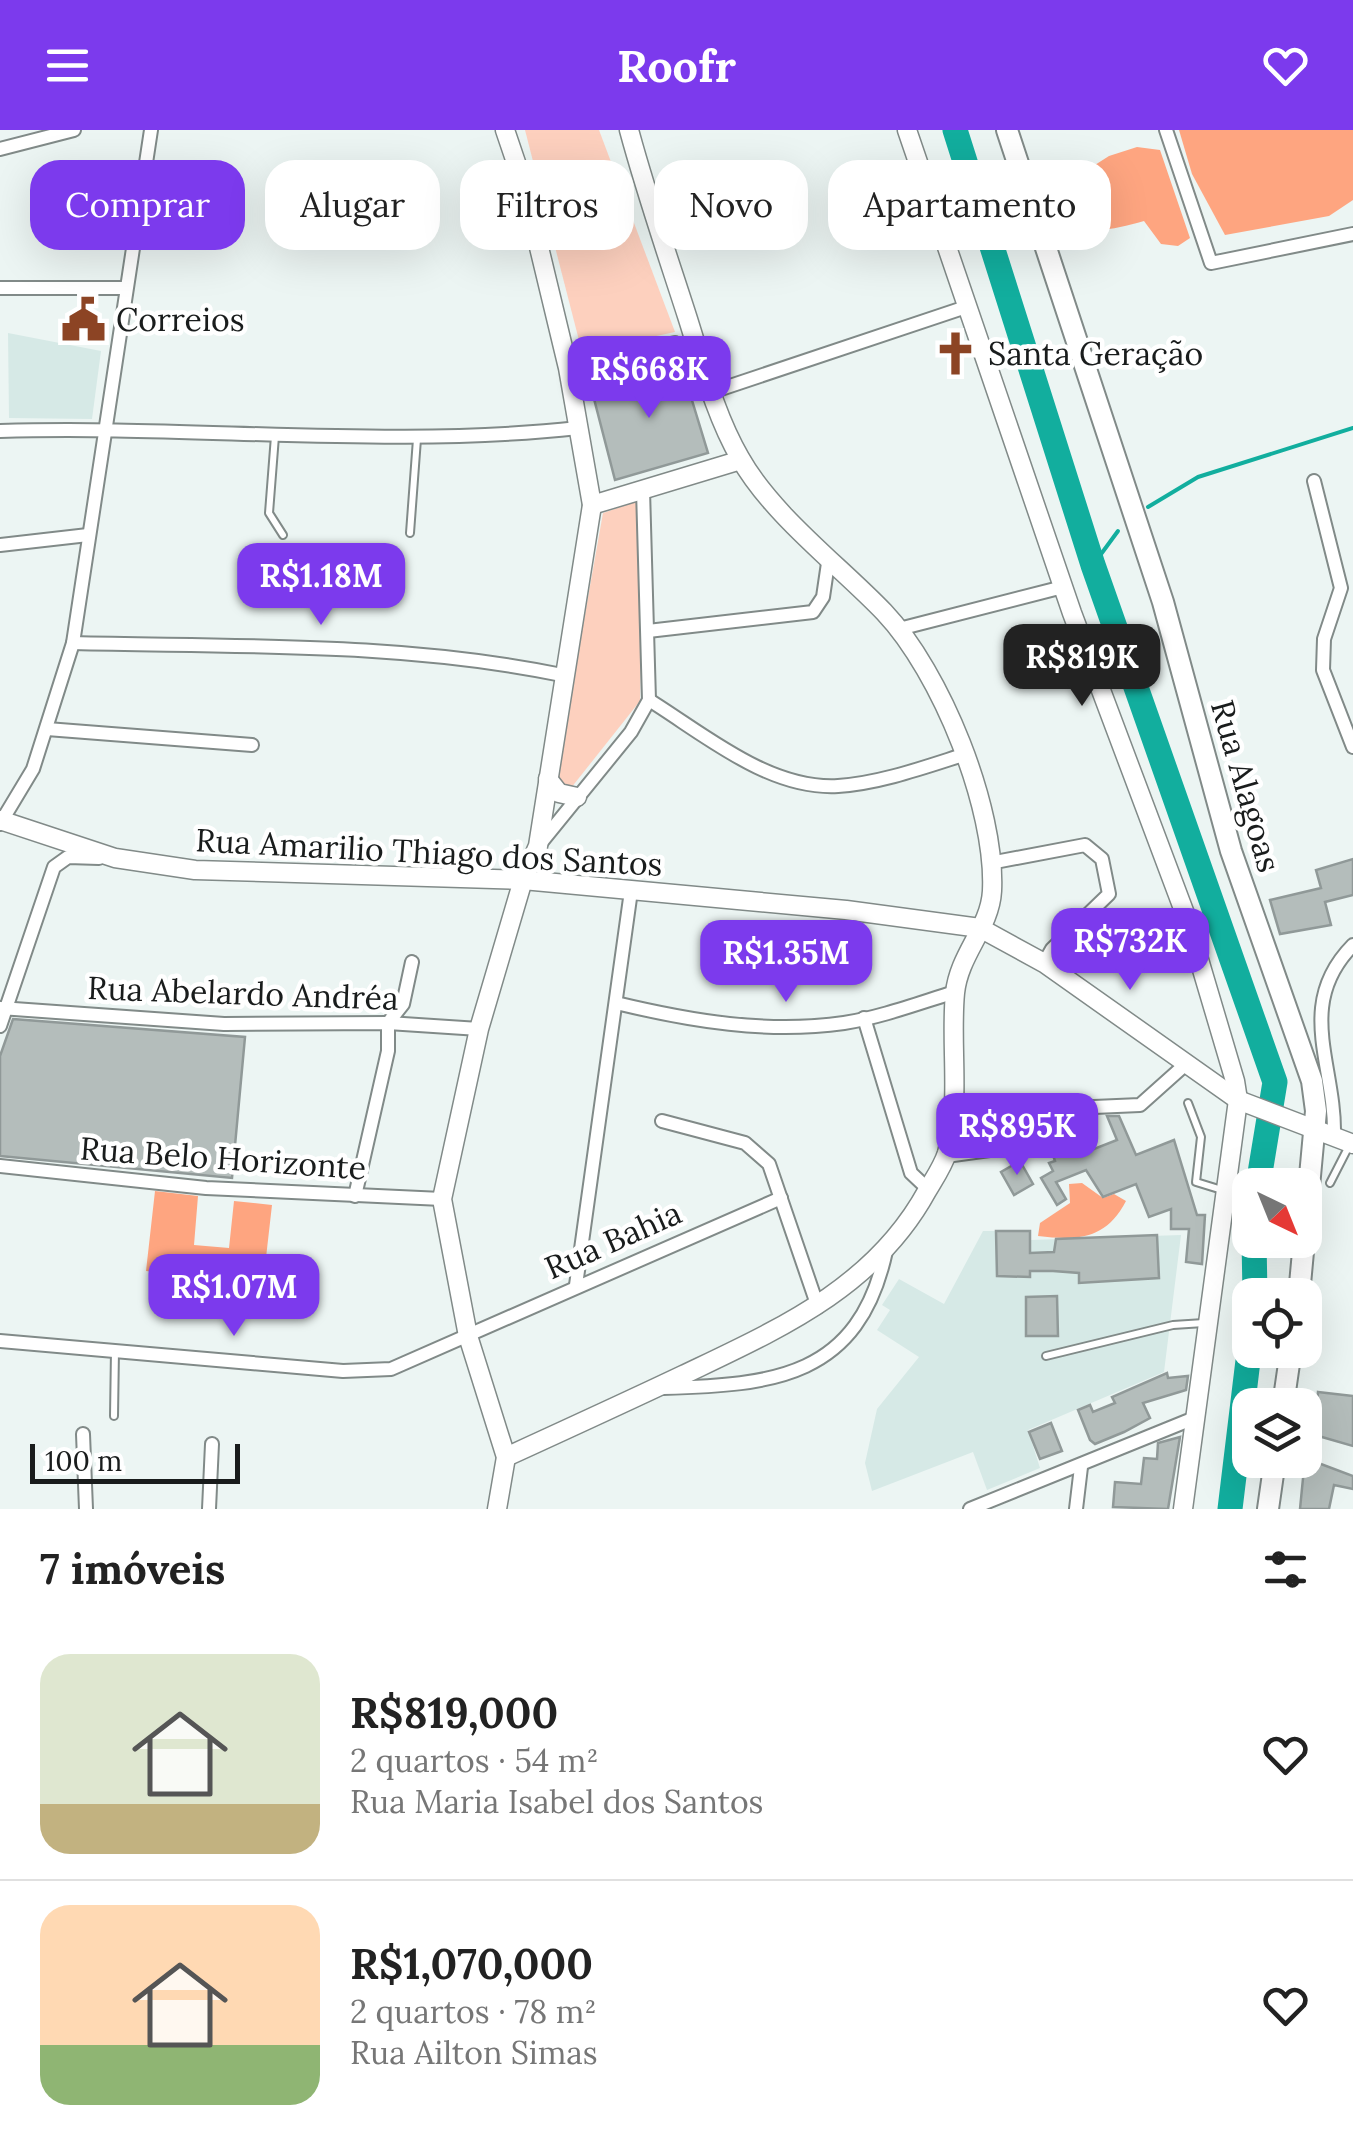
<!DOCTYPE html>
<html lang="pt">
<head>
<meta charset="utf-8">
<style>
  :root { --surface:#fff; --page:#f2f2f2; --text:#222; --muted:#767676; --line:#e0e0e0; --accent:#7c3aed }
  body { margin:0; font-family:Lora,serif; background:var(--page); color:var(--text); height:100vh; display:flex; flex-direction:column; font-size:38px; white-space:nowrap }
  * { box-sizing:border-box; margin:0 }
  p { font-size:32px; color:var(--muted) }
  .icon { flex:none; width:55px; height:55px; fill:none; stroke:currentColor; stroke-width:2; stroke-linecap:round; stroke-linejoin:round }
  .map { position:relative; height:1379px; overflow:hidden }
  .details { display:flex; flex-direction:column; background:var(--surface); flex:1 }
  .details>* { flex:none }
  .top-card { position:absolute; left:30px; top:30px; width:1295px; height:90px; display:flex; gap:20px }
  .needle { width:65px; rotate:137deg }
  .fabs { position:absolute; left:1232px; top:1038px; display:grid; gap:20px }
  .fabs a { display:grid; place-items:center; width:90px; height:90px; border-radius:20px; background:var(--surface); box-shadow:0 10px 40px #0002; font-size:50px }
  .scale { position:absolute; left:30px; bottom:25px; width:210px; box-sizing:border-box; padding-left:10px; border:5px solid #191c1c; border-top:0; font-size:28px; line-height:35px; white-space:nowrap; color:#191c1c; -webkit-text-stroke:8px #fff; paint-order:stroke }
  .price { position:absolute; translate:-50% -85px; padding:0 22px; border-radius:20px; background:var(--accent); color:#fff; font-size:32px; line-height:65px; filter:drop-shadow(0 2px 5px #0008) }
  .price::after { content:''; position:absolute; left:50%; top:60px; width:30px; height:22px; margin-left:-15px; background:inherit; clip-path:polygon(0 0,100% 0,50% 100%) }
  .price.active { background:#222; color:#fff }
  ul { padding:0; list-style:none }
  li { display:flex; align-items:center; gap:30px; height:250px; padding:0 40px }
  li+li { border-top:2px solid var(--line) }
  li span { display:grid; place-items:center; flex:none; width:280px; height:200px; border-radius:30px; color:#555 }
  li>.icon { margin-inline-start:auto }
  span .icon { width:120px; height:120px; fill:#fffc; stroke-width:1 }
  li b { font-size:42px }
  h2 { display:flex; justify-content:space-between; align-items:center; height:120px; padding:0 40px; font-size:42px }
  .pill { padding:0 35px; border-radius:30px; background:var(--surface); box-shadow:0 10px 40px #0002; font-size:35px; line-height:90px }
  .pill.active { background:var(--accent); color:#fff }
  header { display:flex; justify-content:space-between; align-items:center; height:130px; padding:0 40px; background:var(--accent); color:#fff; font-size:45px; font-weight:800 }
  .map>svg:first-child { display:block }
  .built { fill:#d6e9e6 }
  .green { fill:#fdd0be }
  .forest { fill:#fea580 }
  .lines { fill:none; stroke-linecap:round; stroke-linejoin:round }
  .stream { stroke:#12ae9e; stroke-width:4 }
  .river { stroke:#12ae9e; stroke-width:25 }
  .building { fill:#b4bdbb; stroke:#909998; stroke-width:2.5 }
  .service-casing { stroke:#818a88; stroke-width:10 }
  .minor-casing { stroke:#818a88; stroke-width:16 }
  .tertiary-casing { stroke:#818a88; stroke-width:21 }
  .secondary-casing { stroke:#818a88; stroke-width:21 }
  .primary-casing { stroke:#818a88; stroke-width:24 }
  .service { stroke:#fff; stroke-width:6 }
  .minor { stroke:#fff; stroke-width:12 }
  .tertiary { stroke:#fff; stroke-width:18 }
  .secondary { stroke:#fff; stroke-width:18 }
  .primary { stroke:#fff; stroke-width:20 }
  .labels { text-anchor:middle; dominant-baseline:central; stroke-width:9; stroke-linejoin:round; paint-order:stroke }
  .poi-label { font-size:32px; fill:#191c1c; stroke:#fff; text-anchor:start }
  .street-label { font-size:32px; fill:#191c1c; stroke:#fff }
</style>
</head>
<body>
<header><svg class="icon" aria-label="menu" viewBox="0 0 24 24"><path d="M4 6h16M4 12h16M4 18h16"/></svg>Roofr<svg class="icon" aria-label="heart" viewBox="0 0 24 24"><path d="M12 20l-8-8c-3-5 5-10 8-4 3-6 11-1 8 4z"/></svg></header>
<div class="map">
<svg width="1353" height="1379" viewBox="0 0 1353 1379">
  <rect width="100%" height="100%" fill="#ecf5f3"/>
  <g class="built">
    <path d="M8,203l93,18 -9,68 -83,-1z"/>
    <path d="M983,1101h47l1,9 150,-5 -17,137 -136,58 12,38 -53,22 -14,-38 -101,39 -7,-28 12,-54 42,-52 -42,-27 13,-20 -8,-5 17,-26 45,25z"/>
  </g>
  <g class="green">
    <path d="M525,0h74l76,202 -93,20z"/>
    <path d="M644,369l-4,202 -69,87 -16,-5 48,-270z"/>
  </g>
  <g class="forest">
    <path d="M1179,0h174v70l-24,16 -104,19 -33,-61z"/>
    <path d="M1137,17l23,3 30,88 -12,8 -17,-2 -17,-23c-31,9 -58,15 -87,-3l-6,-25 58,-37z"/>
    <path d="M1082,1053l21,15 11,-4 12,7c-20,38 -47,40 -88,35l2,-13 30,-20 -1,-19z"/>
    <path d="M155,1061l43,5 -4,49 35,3 5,-47 38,4 -9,79 -117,-13z"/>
  </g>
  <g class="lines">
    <g class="stream">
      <path d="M1148,377l50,-30 155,-49"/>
      <path d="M1093,435l25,-34"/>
    </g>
    <g class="river">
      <path d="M955,0l138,435 182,517 -17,103"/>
      <path d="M1254,1110l1,55"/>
      <path d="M1230,1379l20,-165"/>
    </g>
  </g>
  <g class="building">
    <path d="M680,231l28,92 -93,27 -23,-89z"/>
    <path d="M1353,729v36l-28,7 6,23 -51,9 -10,-34 51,-12 -5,-18z"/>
    <path d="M13,889l232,18 -13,141 -232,-22v-100z"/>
    <path d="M1107,986h12l17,39 38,-15 23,75h8l-3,49 -16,-2 3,-33h-18v-20l-22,8 -13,-33 -33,13 -17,-27 -30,12 10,17 -9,6 -16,-27 12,-7 -4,-8 6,-2 -11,-32 25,-10 15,34 33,-13z"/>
    <path d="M1020,1031l13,23 -19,11 -13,-23z"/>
    <path d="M996,1101h34v22l24,-1 2,-13 101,-4 2,43 -80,5v-10l-26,-2h-23v6l-33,-1z"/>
    <path d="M1057,1166l1,40h-32v-39z"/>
    <path d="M1167,1243l1,5 20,-2 -2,14 -43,13 7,15 -26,14 -29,12 -5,-4 -12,-30 12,-5 3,7 22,-9 -3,-6z"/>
    <path d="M1318,1262l35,4v50l-38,-11z"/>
    <path d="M1051,1293l11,28 -22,8 -11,-27z"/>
    <path d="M1180,1307l-12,72 -55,-2 2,-25 26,2 3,-26 13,1 1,-16z"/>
    <path d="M1305,1328l48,18v13l-19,-4 -5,24h-29z"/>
  </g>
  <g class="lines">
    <defs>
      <g id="service">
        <path d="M275,306l-6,77 14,22"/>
        <path d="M410,403l7,-94"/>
        <path d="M1188,973l13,34 -5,45 26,8"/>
        <path d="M1330,1053l20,-39"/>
        <path d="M1046,1226l127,-31 31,-2"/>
        <path d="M114,1286l1,-66"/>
      </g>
      <g id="minor">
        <path d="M1166,0l45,133 142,-29"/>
        <path d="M0,19l74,-19"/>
        <path d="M0,158h125"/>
        <path d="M568,238l107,-25"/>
        <path d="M712,262l257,-86"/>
        <path d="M0,301c193,-6 386,18 578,-3"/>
        <path d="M1314,351l27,107 -17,51 -1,31 30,77"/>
        <path d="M0,415l88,-10"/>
        <path d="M899,499l164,-42"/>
        <path d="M648,501l165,-19 10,-15 5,-34"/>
        <path d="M73,513c163,4 329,-1 489,32"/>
        <path d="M649,570c55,34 120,90 189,86 43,-3 87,-19 128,-32"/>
        <path d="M47,599l205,16"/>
        <path d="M0,694l33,-55 40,-126 78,-513"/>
        <path d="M540,714l91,-112 18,-32 -6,-210"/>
        <path d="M990,733l95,-18 17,14 7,35 -57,55 -8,14"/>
        <path d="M616,873c75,18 151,31 228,20 38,-6 75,-20 111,-31"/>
        <path d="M0,878l224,16 164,-1 91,6"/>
        <path d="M864,888l47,155 17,16"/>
        <path d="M0,896l54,-159 14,-10 31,1"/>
        <path d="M662,991l83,22 24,21 49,143"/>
        <path d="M1334,1006c2,-71 -40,-131 19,-191"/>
        <path d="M946,1026l51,-7 44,-30 30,-11 69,-3 47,-42"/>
        <path d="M0,1036l206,22 236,11"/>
        <path d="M355,1066l33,-145v-28l15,-19 9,-42"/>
        <path d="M576,1155l55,-394"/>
        <path d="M0,1211l343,30 48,-2 390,-171"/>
        <path d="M663,1258c110,-3 196,-10 223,-137"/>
        <path d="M83,1304l3,75"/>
        <path d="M209,1379l3,-65"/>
        <path d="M970,1379l222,-90"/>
        <path d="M1076,1379l5,-42"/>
      </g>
      <g id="tertiary">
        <path d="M592,375l149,-45"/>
        <path d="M548,649l11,14 18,4"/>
        <path d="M506,1327c59,-27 118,-54 177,-82 96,-46 191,-87 244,-184 7,-12 16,-25 20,-38 14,-52 3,-108 8,-160 4,-39 35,-65 37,-102 4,-83 -51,-219 -108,-279 -44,-46 -112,-97 -144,-154 -25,-43 -38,-95 -53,-142 -20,-62 -41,-123 -58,-186"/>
        <path d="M497,1379l9,-52 -38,-121 -26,-137 37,-170 44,-149 15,-34 54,-341 -24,-137 -43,-179 -20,-59"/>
      </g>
      <g id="secondary">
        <path d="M907,0l165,483 115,306 48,162 3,19 -55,409"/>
        <path d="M0,690l115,38 80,12 328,10 323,30 134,18 64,35 194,137 115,44"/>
      </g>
      <g id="primary">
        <path d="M1007,0l156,472 68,249 81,230 4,30 -17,184"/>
        <path d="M1283,1275l8,-55"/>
        <path d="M1268,1379l7,-49"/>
      </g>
    </defs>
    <use href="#service" class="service-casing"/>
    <use href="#minor" class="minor-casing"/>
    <use href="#tertiary" class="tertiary-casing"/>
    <use href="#secondary" class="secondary-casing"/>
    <use href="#primary" class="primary-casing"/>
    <use href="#service" class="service"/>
    <use href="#minor" class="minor"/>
    <use href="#tertiary" class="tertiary"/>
    <use href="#secondary" class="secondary"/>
    <use href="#primary" class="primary"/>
  </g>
  <defs>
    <symbol id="civic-bare" viewBox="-9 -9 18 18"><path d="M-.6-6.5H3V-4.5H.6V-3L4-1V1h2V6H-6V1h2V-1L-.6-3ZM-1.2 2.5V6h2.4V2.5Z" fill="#8c4424" stroke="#fff" stroke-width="2.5" paint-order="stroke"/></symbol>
    <symbol id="church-bare" viewBox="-9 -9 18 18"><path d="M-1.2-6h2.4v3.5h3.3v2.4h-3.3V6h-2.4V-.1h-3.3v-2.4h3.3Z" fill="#8c4424" stroke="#fff" stroke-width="2.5" paint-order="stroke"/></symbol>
  </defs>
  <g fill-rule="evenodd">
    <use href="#civic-bare" x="52" y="158" width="63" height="63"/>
    <use href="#church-bare" x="924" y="192" width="63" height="63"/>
  </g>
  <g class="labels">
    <g class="poi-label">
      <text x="116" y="189">Correios</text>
      <text x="988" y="223">Santa Geração</text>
    </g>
    <g class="street-label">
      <text transform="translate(1246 656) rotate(74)">Rua Alagoas</text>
      <text transform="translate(429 722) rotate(3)">Rua Amarilio Thiago dos Santos</text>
      <text transform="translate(243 863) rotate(2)">Rua Abelardo Andréa</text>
      <text transform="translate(223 1028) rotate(4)">Rua Belo Horizonte</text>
      <text transform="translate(613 1110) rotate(-24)">Rua Bahia</text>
    </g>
  </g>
</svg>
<div class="fabs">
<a><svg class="needle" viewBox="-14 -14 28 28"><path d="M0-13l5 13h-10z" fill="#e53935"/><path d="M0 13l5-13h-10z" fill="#767676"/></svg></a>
<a><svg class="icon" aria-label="locate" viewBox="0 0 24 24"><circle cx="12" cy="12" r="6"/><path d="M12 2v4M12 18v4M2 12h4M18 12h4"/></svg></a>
<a><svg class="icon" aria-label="layers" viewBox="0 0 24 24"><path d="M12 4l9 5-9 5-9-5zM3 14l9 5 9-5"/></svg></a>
</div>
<div class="scale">100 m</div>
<b class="price" style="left:649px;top:291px">R$668K</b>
<b class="price" style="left:321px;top:498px">R$1.18M</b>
<b class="price active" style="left:1082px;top:579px">R$819K</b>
<b class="price" style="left:1130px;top:863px">R$732K</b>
<b class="price" style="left:786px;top:875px">R$1.35M</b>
<b class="price" style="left:1017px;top:1048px">R$895K</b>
<b class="price" style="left:234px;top:1209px">R$1.07M</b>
<div class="top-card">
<a class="pill active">Comprar</a>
<a class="pill">Alugar</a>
<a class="pill">Filtros</a>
<a class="pill">Novo</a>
<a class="pill">Apartamento</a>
</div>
</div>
<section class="details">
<h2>7 imóveis<svg class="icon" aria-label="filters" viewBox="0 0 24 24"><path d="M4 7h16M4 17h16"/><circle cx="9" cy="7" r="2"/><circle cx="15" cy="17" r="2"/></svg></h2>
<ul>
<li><span style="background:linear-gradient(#dfe7d0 75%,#c2b280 0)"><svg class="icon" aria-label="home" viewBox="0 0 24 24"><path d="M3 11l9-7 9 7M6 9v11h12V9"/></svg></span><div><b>R$819,000</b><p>2 quartos · 54 m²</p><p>Rua Maria Isabel dos Santos</p></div><svg class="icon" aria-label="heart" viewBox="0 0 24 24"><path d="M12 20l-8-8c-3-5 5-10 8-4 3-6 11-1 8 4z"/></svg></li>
<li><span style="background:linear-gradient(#ffd9b3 70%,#8fb573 0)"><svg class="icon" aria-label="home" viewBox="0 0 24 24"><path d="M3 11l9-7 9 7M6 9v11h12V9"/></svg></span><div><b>R$1,070,000</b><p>2 quartos · 78 m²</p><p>Rua Ailton Simas</p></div><svg class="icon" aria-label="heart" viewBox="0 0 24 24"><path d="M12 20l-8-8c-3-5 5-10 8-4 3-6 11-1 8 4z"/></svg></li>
</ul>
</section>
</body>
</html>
